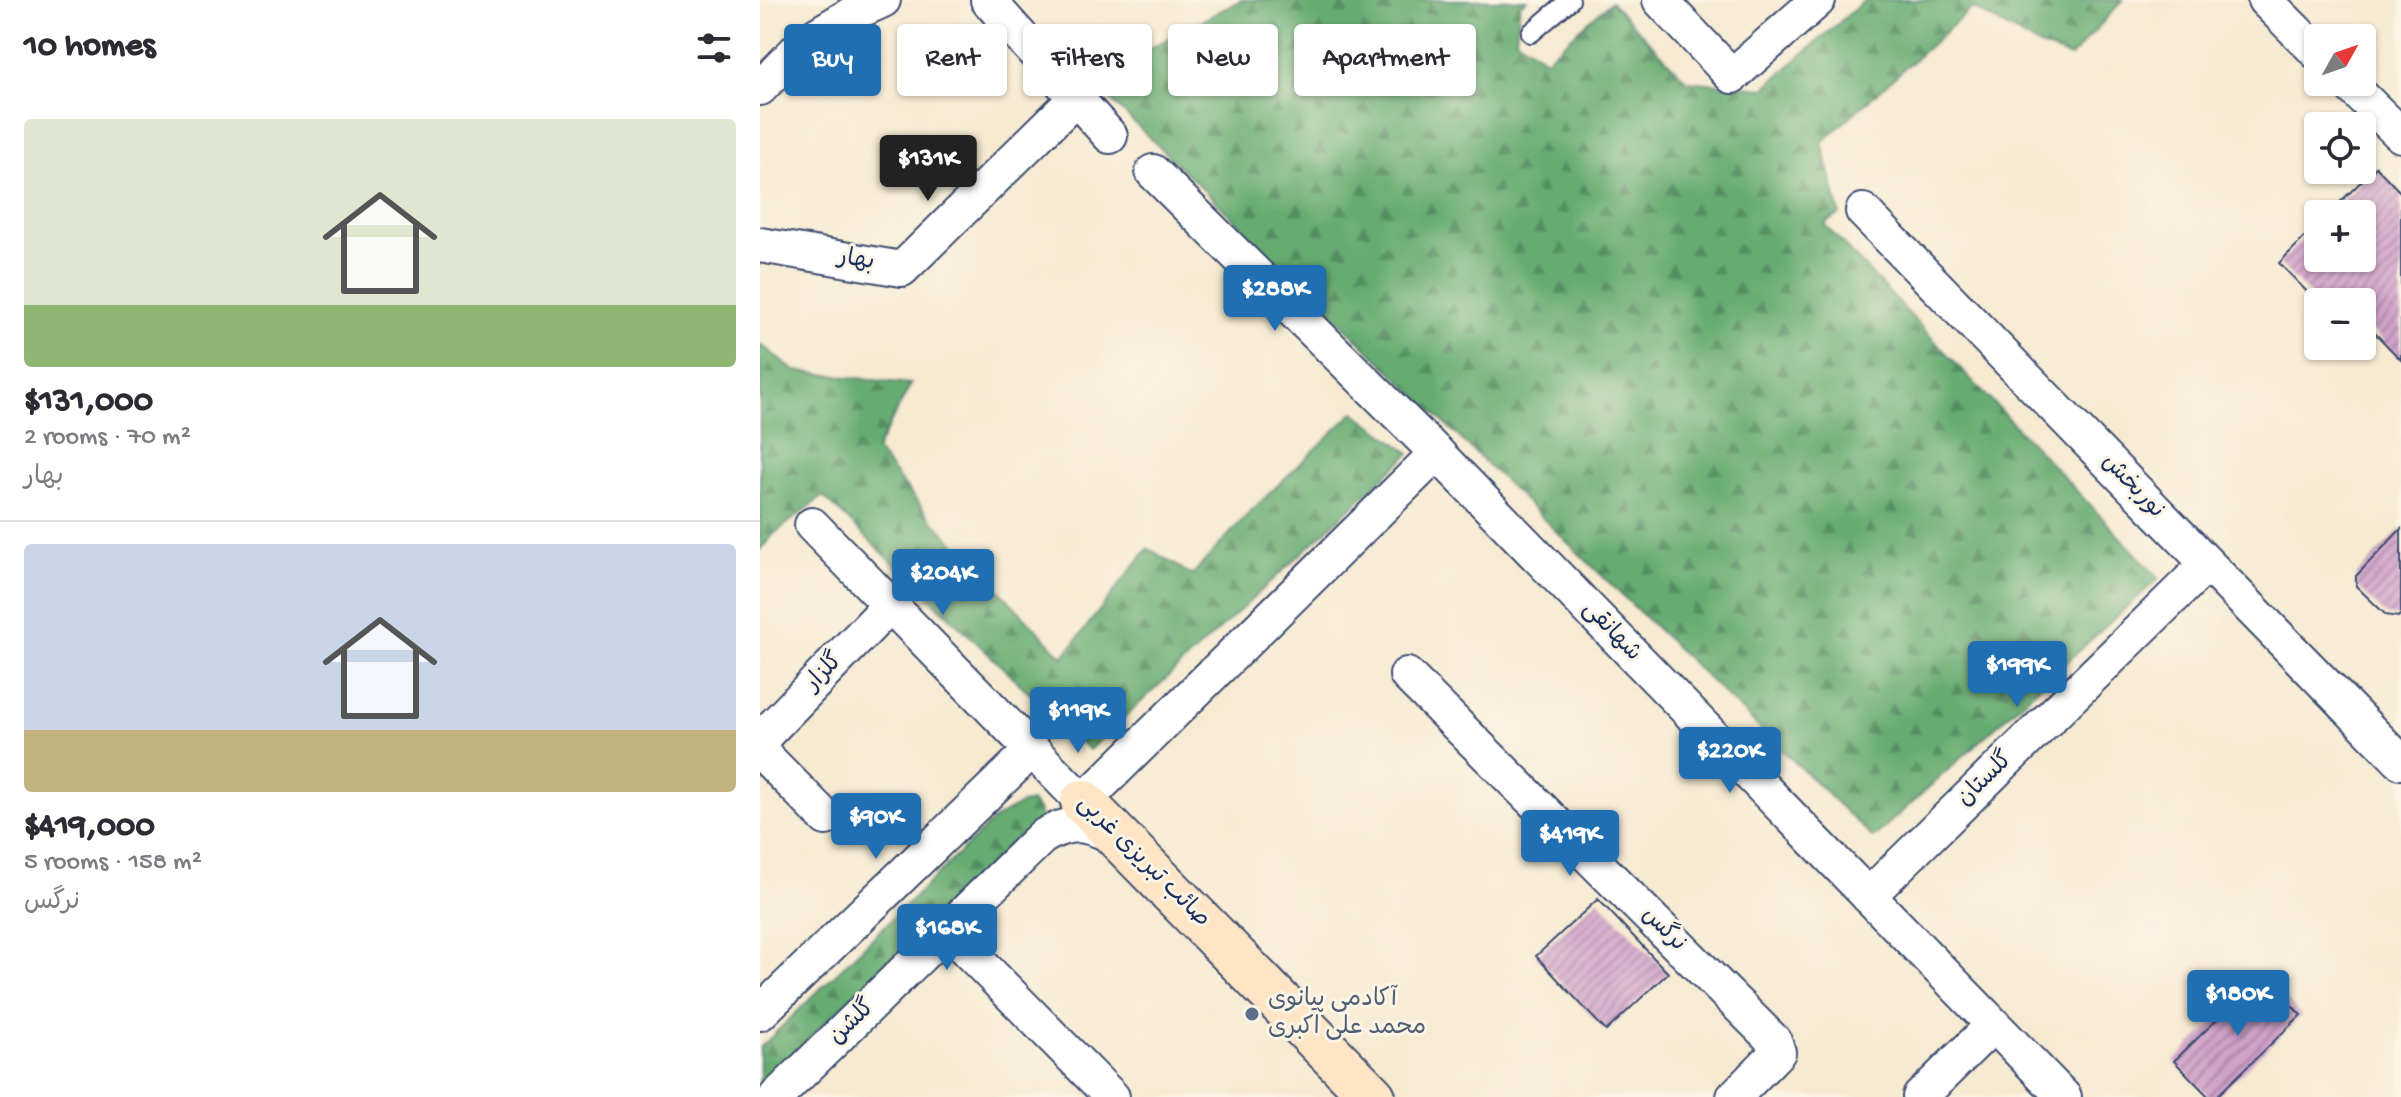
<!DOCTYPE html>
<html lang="en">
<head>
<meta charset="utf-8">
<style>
  :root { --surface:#fff; --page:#f2f2f3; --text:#2b2b33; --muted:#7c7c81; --line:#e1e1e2; --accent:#1f6fb2 }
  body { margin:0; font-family:"Gochi Hand","Playpen Sans Arabic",sans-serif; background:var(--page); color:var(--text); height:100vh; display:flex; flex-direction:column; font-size:30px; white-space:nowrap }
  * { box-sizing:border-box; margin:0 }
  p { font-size:26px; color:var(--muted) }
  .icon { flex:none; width:44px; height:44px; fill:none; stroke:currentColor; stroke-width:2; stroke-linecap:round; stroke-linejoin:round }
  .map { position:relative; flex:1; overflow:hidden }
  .side { display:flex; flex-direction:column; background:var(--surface); width:760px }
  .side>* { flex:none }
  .banner { position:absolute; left:24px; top:24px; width:760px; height:72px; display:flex; gap:16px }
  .needle { width:52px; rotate:50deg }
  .controls { position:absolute; left:1544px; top:24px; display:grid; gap:16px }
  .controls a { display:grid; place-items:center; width:72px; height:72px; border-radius:8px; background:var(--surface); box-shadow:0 2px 6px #0004; font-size:40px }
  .price { position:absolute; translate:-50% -68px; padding:0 18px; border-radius:8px; background:var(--accent); color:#fff; font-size:26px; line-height:52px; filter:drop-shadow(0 2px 4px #0008) }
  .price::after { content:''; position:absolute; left:50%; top:48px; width:24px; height:18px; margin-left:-12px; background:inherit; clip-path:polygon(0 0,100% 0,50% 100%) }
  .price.current { background:#222; color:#fff }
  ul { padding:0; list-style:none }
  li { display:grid; align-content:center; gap:16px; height:424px; padding:0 24px }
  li+li { border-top:2px solid var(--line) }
  li span { display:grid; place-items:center; height:248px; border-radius:8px; color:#555 }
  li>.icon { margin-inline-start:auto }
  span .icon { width:144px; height:144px; fill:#fffc; stroke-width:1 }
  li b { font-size:34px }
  h2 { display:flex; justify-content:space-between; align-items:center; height:96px; padding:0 24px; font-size:34px }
  .pill { padding:0 28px; border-radius:8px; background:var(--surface); box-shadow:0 2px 6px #0004; font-size:28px; line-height:72px }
  .pill.current { background:var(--accent); color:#fff }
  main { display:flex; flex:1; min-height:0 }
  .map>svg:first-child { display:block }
  .forest { fill:url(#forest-firs); stroke:#406e68; stroke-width:2 }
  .building { fill:url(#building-hatch) }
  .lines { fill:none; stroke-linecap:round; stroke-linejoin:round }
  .lane-casing { stroke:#3c4b6f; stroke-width:22 }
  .street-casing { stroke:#3c4b6f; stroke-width:38 }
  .secondary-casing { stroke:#3c4b6f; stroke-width:48 }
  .lane { stroke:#fff; stroke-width:18 }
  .street { stroke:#fff; stroke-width:34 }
  .secondary { stroke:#fde5c5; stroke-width:44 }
  .service-dot { fill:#5c6f8a; stroke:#fcf5e5; stroke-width:3 }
  .labels { text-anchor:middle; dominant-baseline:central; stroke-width:6; stroke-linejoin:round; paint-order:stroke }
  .street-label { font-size:24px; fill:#1b2f5e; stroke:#fcf5e5 }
  .service-label { font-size:24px; fill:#4e5e75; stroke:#fcf5e5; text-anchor:start }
</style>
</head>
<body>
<main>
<section class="side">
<h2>10 homes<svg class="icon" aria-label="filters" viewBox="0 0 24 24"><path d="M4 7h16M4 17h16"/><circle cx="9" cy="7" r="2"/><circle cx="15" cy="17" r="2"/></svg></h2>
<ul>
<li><span style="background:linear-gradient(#dfe7d0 75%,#8fb573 0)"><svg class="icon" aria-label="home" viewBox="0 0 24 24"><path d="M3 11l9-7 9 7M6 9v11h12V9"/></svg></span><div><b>$131,000</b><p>2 rooms · 70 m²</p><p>بهار</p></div></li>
<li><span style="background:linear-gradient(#c9d6e8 75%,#c2b280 0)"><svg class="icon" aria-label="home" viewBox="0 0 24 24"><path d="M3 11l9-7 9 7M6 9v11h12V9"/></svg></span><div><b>$419,000</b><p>5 rooms · 158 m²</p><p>نرگس</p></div></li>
</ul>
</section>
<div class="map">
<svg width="1641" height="1097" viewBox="0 0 1641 1097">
  <defs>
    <pattern id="forest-firs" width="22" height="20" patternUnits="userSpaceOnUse" patternTransform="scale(2)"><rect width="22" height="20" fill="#66ac72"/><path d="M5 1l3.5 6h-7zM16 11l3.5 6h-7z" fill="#538c61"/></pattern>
    <pattern id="building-hatch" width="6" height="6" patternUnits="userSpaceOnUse" patternTransform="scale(2)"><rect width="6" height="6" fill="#d0a2c9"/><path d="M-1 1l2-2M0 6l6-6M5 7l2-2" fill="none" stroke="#a884a6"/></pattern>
  </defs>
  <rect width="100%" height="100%" fill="#fcf5e5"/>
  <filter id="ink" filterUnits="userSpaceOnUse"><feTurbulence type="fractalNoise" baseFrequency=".0125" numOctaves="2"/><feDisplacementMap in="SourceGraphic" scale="16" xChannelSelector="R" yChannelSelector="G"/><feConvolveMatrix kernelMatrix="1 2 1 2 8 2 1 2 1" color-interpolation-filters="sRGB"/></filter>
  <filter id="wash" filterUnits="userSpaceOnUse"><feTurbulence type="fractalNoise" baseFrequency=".006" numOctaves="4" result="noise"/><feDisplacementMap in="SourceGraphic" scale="32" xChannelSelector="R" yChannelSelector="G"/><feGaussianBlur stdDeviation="1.8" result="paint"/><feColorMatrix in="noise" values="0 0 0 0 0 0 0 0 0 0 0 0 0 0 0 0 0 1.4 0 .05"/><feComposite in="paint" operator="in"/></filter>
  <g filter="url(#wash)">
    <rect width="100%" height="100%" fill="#f6ead1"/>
    <g class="forest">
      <path d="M481,0h286l-7,5 -4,34 30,20 65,-57 76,79 77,7 101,-88h258l-52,57 -31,-11 -68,-38 -150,134 18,72 -16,10 335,354 -286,260 -783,-758z"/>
      <path d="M0,344l35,27 116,13 -35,66 56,70 131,137 85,-109 44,27 56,-61 106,-102 56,41 -321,297 -266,-254 -49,38 -14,16z"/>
      <path d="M271,802l9,10v8l-13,12 -12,7 -255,247v-38l233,-228 28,-16z"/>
    </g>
    <g id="blocks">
      <g class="building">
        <path d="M1616,167l25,26v167l-29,-30 -10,10v-38h-45l-38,-39 39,-39v34h44v-44h-34z"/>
        <path d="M1641,529v85l-3,3 -12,-2 -30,-29v-10z"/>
        <path d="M838,899l70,74 -62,58 -70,-75z"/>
        <path d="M1503,975l38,40 -85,82h-7l-35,-36z"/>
      </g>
    </g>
  </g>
  <g filter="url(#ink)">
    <use href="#blocks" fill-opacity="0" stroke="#3c4b6f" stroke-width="2"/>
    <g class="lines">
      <defs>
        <path id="lane" d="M771,33l39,-33"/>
        <g id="street">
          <path d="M228,0l122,136"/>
          <path d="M900,0l72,76 86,-76"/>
          <path d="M1505,0l53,53"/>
          <path d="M1587,82l54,53"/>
          <path d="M0,88l45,-46 45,-27 33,-15"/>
          <path d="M393,172l284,281 627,644"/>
          <path d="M1103,211l538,551"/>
          <path d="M0,245l142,24 174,-171"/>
          <path d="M52,525l271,277 354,-349"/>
          <path d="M647,675l367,366 4,11 -44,45"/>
          <path d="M0,740l130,-135"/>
          <path d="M0,751l66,67"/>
          <path d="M1108,896l339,-332"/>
          <path d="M188,931l164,166"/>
          <path d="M0,1013l272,-263"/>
          <path d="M16,1097l266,-260c31,-18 43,-13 75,0"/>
          <path d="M1160,1097l73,-72"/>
        </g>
        <path id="secondary" d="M323,802l290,295"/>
      </defs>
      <use href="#lane" class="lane-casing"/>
      <use href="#street" class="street-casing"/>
      <use href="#secondary" class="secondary-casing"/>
      <use href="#lane" class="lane"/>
      <use href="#street" class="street"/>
      <use href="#secondary" class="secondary"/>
    </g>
  </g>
  <circle class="service-dot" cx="492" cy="1014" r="8"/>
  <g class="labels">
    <g class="street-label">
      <text transform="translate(96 261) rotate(9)">بهار</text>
      <text transform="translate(1372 487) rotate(46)">نوربخش</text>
      <text transform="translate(851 632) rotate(46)">شهانقی</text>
      <text transform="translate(65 673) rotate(-46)">گلزار</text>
      <text transform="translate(1226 780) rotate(-44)">گلستان</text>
      <text transform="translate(383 862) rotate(45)">صائب تبریزی غربی</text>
      <text transform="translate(903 930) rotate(45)">نرگس</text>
      <text transform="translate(93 1023) rotate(-44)">گلشن</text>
    </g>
    <g class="service-label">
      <text x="508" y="1000">آکادمی پیانوی<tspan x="508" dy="28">محمد علی‌ اکبری</tspan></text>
    </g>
  </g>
</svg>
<div class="controls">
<a><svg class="needle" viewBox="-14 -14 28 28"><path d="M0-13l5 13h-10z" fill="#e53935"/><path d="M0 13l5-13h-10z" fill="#7c7c81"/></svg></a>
<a><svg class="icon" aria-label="locate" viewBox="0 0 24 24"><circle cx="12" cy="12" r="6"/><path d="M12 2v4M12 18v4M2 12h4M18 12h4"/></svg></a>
<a>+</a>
<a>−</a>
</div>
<b class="price current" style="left:168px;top:203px">$131K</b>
<b class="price" style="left:515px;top:333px">$288K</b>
<b class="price" style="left:183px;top:617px">$204K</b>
<b class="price" style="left:1257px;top:709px">$199K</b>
<b class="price" style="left:318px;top:755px">$119K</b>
<b class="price" style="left:970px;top:795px">$220K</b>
<b class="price" style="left:116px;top:861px">$90K</b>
<b class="price" style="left:810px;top:878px">$419K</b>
<b class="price" style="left:187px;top:972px">$168K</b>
<b class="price" style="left:1478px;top:1038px">$180K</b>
<div class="banner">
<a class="pill current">Buy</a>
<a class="pill">Rent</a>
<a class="pill">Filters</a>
<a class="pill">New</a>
<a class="pill">Apartment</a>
</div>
</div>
</main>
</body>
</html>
